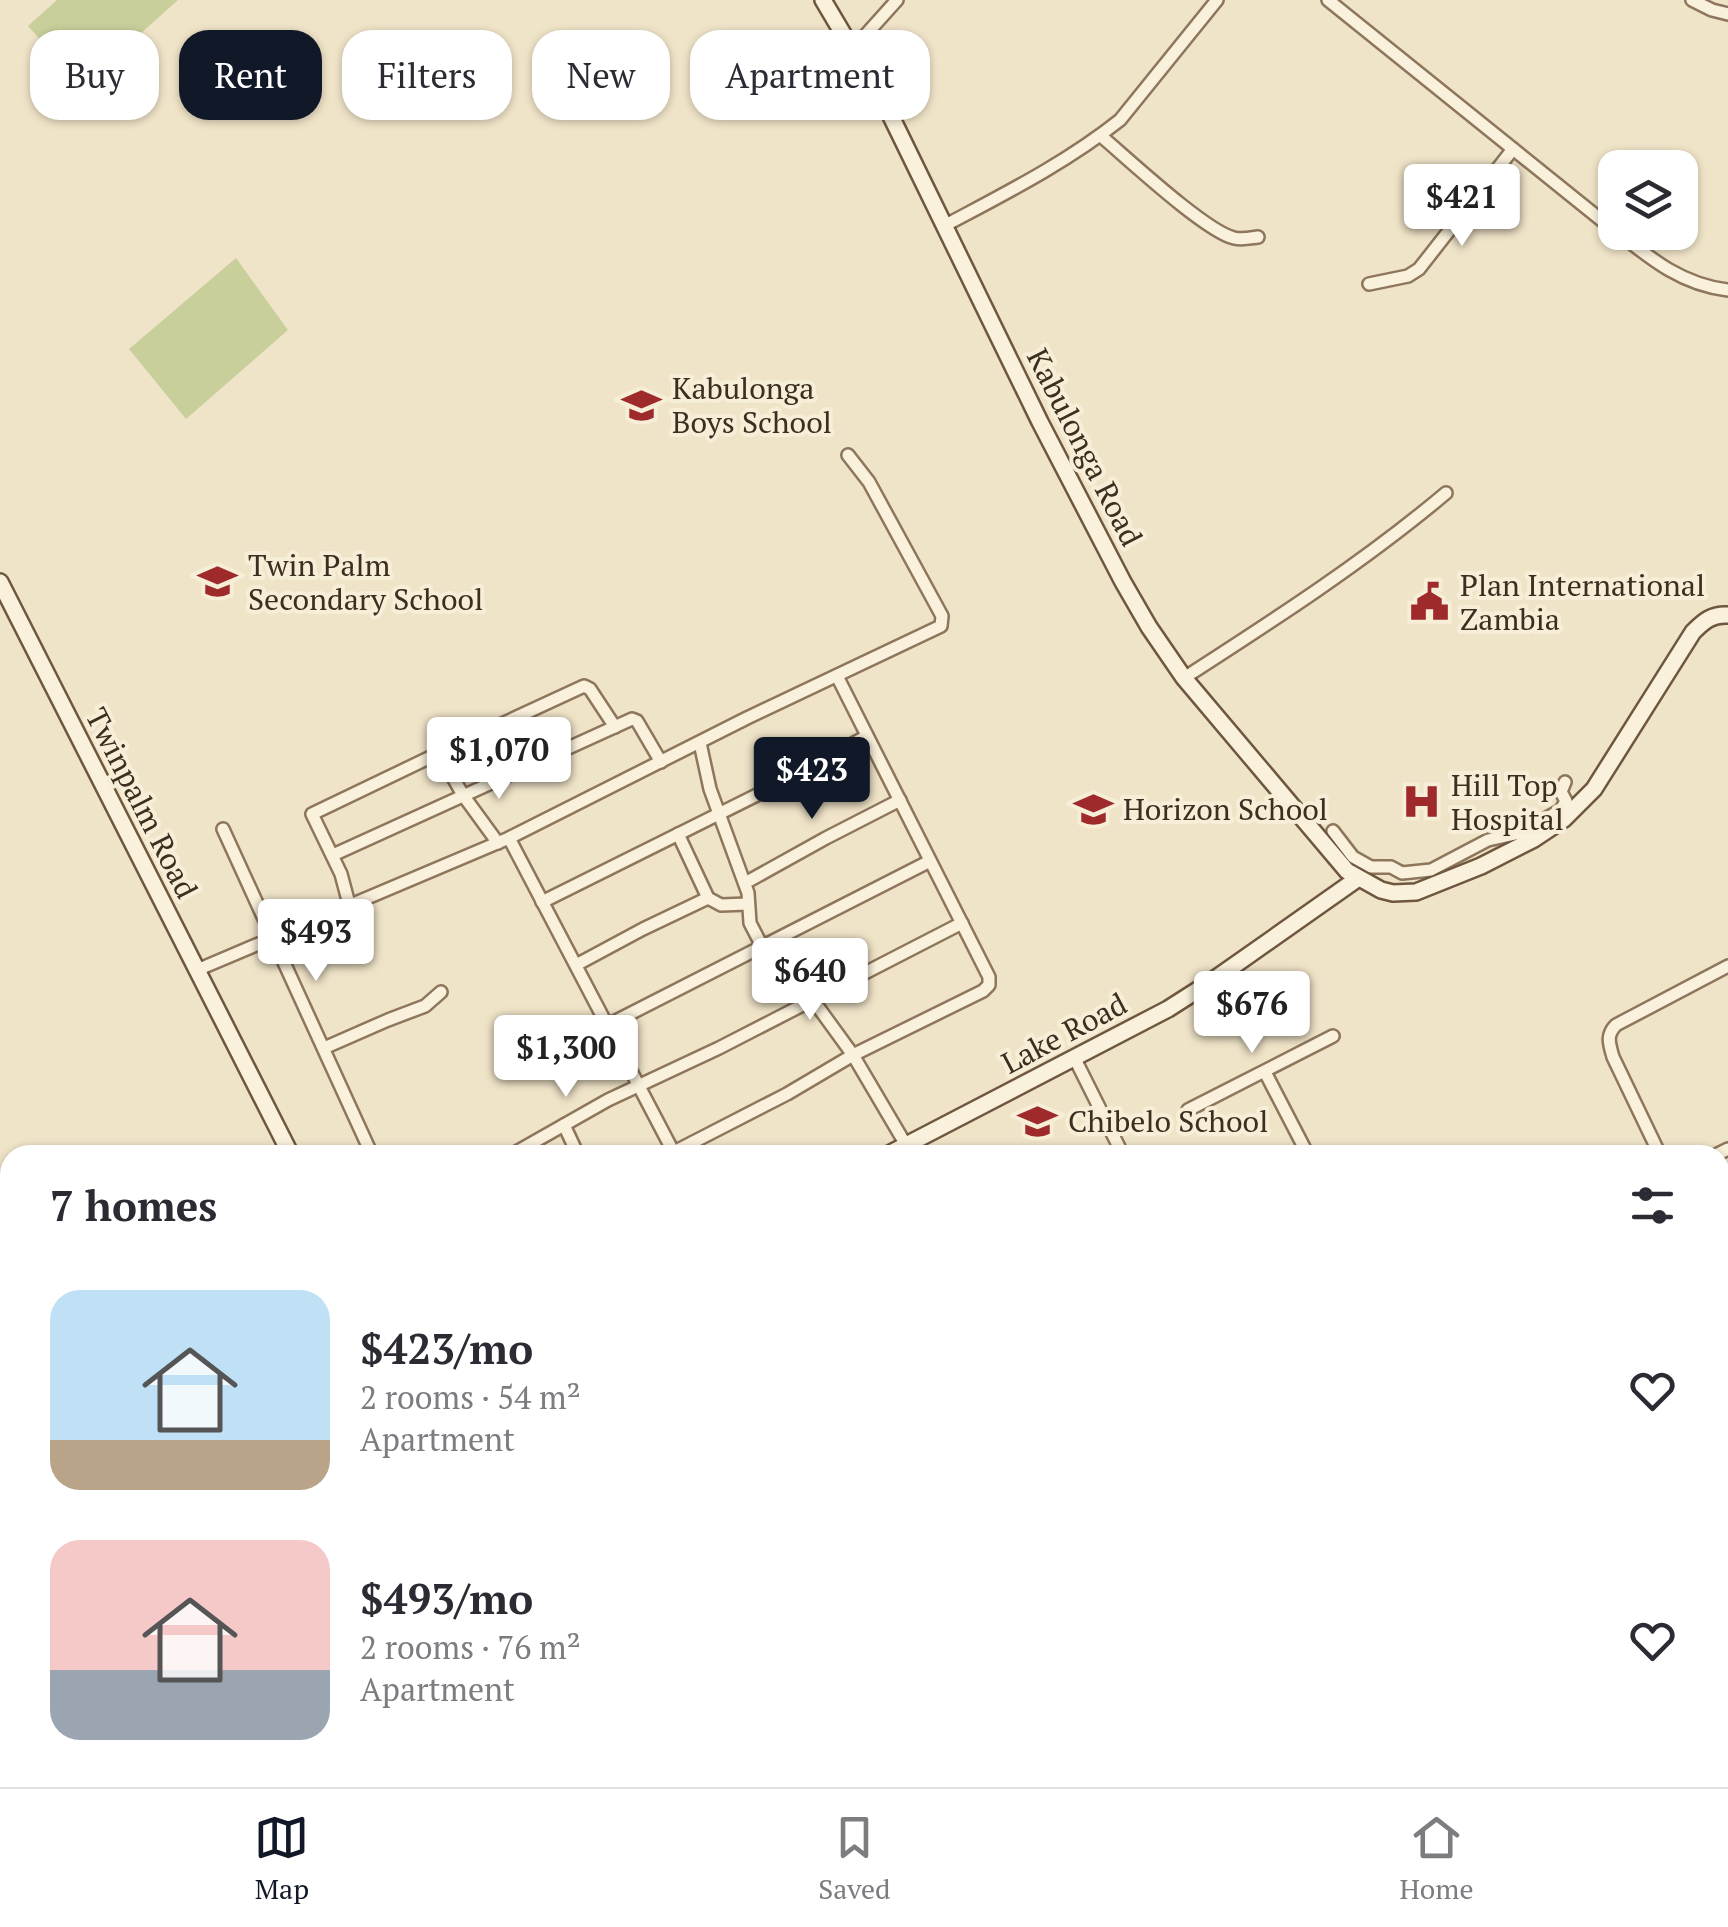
<!DOCTYPE html>
<html lang="en">
<head>
<meta charset="utf-8">
<style>
  :root { --surface:#fff; --page:#f7f7f7; --text:#2b2b33; --muted:#7c7c81; --line:#e1e1e2; --accent:#111827 }
  body { margin:0; font-family:"PT Serif",serif; background:var(--page); color:var(--text); height:100vh; display:flex; flex-direction:column; font-size:38px; white-space:nowrap }
  * { box-sizing:border-box; margin:0 }
  p { font-size:32px; color:var(--muted) }
  .icon { flex:none; width:55px; height:55px; fill:none; stroke:currentColor; stroke-width:2; stroke-linecap:round; stroke-linejoin:round }
  .map { position:relative; flex:1; overflow:hidden }
  .sheet { position:absolute; left:0px; top:1145px; width:1730px; height:642px; display:flex; flex-direction:column; background:var(--surface); border-radius:30px 30px 0 0; box-shadow:0 2px 8px #0004 }
  .sheet>* { flex:none }
  .top-card { position:absolute; left:30px; top:30px; width:1000px; height:90px; display:flex; gap:20px }
  .buttons { position:absolute; left:1598px; top:150px; display:grid; gap:20px }
  .buttons a { display:grid; place-items:center; width:100px; height:100px; border-radius:20px; background:var(--surface); box-shadow:0 2px 8px #0004; font-size:50px }
  .price { position:absolute; translate:-50% -85px; padding:0 22px; border-radius:10px; background:#fff; color:#222; font-size:32px; line-height:65px; filter:drop-shadow(0 2px 5px #0008) }
  .price::after { content:''; position:absolute; left:50%; top:60px; width:30px; height:22px; margin-left:-15px; background:inherit; clip-path:polygon(0 0,100% 0,50% 100%) }
  .price.current { background:var(--accent); color:#fff }
  ul { padding:0; list-style:none }
  li { display:flex; align-items:center; gap:30px; height:250px; padding:0 50px }
  li span { display:grid; place-items:center; flex:none; width:280px; height:200px; border-radius:30px; color:#555 }
  li>.icon { margin-inline-start:auto }
  span .icon { width:120px; height:120px; fill:#fffc; stroke-width:1 }
  li b { font-size:42px }
  h2 { display:flex; justify-content:space-between; align-items:center; height:120px; padding:0 50px; font-size:42px }
  .tag { padding:0 35px; border-radius:30px; background:var(--surface); box-shadow:0 2px 8px #0004; font-size:35px; line-height:90px }
  .tag.current { background:var(--accent); color:#fff }
  .dock { display:flex; justify-content:space-around; align-items:center; height:140px; border-top:2px solid var(--line); background:var(--surface); font-size:28px; color:var(--muted) }
  .dock a { display:grid; justify-items:center; gap:5px }
  .dock .current { color:var(--accent) }
  .map>svg:first-child { display:block }
  .green { fill:#c9cf9b }
  .lines { fill:none; stroke-linecap:round; stroke-linejoin:round }
  .street-casing { stroke:#8d765c; stroke-width:16 }
  .secondary-casing { stroke:#6f573f; stroke-width:20 }
  .street { stroke:#faf1dc; stroke-width:11 }
  .secondary { stroke:#faf1dc; stroke-width:15 }
  .labels { text-anchor:middle; dominant-baseline:central; stroke-width:8; stroke-linejoin:round; paint-order:stroke }
  .poi-label { font-size:30px; fill:#3d2e20; stroke:#f7eed8; text-anchor:start }
  .street-label { font-size:30px; fill:#3d2e20; stroke:#f7eed8 }
</style>
</head>
<body>
<div class="map">
<svg width="1728" height="1787" viewBox="0 0 1728 1787">
  <rect width="100%" height="100%" fill="#f0e4c8"/>
  <g class="green">
    <path d="M57,0h121l-96,86 -54,-60z"/>
    <path d="M236,258l52,72 -102,89 -57,-70z"/>
  </g>
  <g class="lines">
    <defs>
      <g id="street">
        <path d="M1328,0l287,231"/>
        <path d="M1692,0l20,10 16,4"/>
        <path d="M853,49l44,-49"/>
        <path d="M1101,136c26,22 104,95 133,102 8,2 16,0 24,-1"/>
        <path d="M944,226c60,-32 122,-63 176,-106l97,-120"/>
        <path d="M1617,232c35,28 66,53 111,58"/>
        <path d="M1369,284l39,-8 11,-7 94,-120"/>
        <path d="M1184,678c90,-58 180,-116 262,-185"/>
        <path d="M700,743l10,46 38,104 2,30 13,25"/>
        <path d="M439,753l24,42 35,48"/>
        <path d="M223,829l149,326"/>
        <path d="M1333,831l20,26 18,10h20l11,6 29,-3 57,-30 32,-7 41,-23 5,-9 -5,-9 4,-10"/>
        <path d="M678,834l30,64 13,7 27,-1"/>
        <path d="M509,838l166,317"/>
        <path d="M333,855l299,-136 5,2 24,41"/>
        <path d="M745,883l81,-45 74,-38"/>
        <path d="M542,902l231,-115 94,-51"/>
        <path d="M349,904l-8,-30 -29,-60 127,-61 145,-67 6,3 25,38"/>
        <path d="M776,940l37,60 40,55 53,90"/>
        <path d="M576,965l67,-36 65,-31"/>
        <path d="M197,970l312,-132 238,-120 194,-92 1,-10 -73,-134 -21,-27"/>
        <path d="M608,1025l322,-164"/>
        <path d="M324,1048l64,-28 37,-14 16,-14"/>
        <path d="M1075,1059l48,96"/>
        <path d="M1265,1072l43,83"/>
        <path d="M1188,1110l145,-74"/>
        <path d="M564,1125l14,30"/>
        <path d="M674,1152l113,-58 66,-39 130,-64 6,-6v-8l-152,-301"/>
        <path d="M511,1155l97,-55 111,-52 243,-125"/>
        <path d="M1660,1155l-47,-98c-4,-14 -7,-22 3,-32l112,-59"/>
        <path d="M1716,1155l12,-6"/>
        <path d="M0,1267l10,20"/>
        <path d="M1720,1271l8,15"/>
        <path d="M0,1362l10,-6"/>
        <path d="M1720,1533l8,1"/>
        <path d="M1720,1672l8,1"/>
        <path d="M796,1778l2,9"/>
        <path d="M906,1778l4,9"/>
        <path d="M1155,1778v9"/>
        <path d="M1255,1787v-9"/>
        <path d="M1508,1787l1,-9"/>
      </g>
      <g id="secondary">
        <path d="M823,0l64,108 153,314 83,160 26,45 35,51 163,193 34,19 12,3 23,-1 65,-26 53,-27 30,-20 30,-30 99,-157c11,-11 19,-18 35,-17"/>
        <path d="M0,582l291,573"/>
        <path d="M887,1155l281,-146 47,-30 142,-100"/>
        <path d="M0,1607l10,-5"/>
        <path d="M612,1778l5,9"/>
      </g>
    </defs>
    <use href="#street" class="street-casing"/>
    <use href="#secondary" class="secondary-casing"/>
    <use href="#street" class="street"/>
    <use href="#secondary" class="secondary"/>
  </g>
  <defs>
    <symbol id="school-bare" viewBox="-9 -9 18 18"><path d="M0-5L7-2L0 1L-7-2ZM-4 1L0 2.5L4 1V4Q0 6-4 4Z" fill="#9e2a2b" stroke="#f7eed8" stroke-width="2.5" paint-order="stroke"/></symbol>
    <symbol id="civic-bare" viewBox="-9 -9 18 18"><path d="M-.6-6.5H3V-4.5H.6V-3L4-1V1h2V6H-6V1h2V-1L-.6-3ZM-1.2 2.5V6h2.4V2.5Z" fill="#9e2a2b" stroke="#f7eed8" stroke-width="2.5" paint-order="stroke"/></symbol>
    <symbol id="hospital-bare" viewBox="-9 -9 18 18"><path d="M-5-5h3v3.5h4V-5h3V5h-3V1.5h-4V5h-3Z" fill="#9e2a2b" stroke="#f7eed8" stroke-width="2.5" paint-order="stroke"/></symbol>
  </defs>
  <g fill-rule="evenodd">
    <use href="#school-bare" x="614" y="378" width="55" height="55"/>
    <use href="#school-bare" x="190" y="554" width="55" height="55"/>
    <use href="#civic-bare" x="1402" y="574" width="55" height="55"/>
    <use href="#hospital-bare" x="1394" y="774" width="55" height="55"/>
    <use href="#school-bare" x="1066" y="782" width="55" height="55"/>
    <use href="#school-bare" x="1010" y="1094" width="55" height="55"/>
  </g>
  <g class="labels">
    <g class="poi-label">
      <text x="672" y="388">Kabulonga<tspan x="672" dy="34">Boys School</tspan></text>
      <text x="248" y="565">Twin Palm<tspan x="248" dy="34">Secondary School</tspan></text>
      <text x="1460" y="585">Plan International<tspan x="1460" dy="34">Zambia</tspan></text>
      <text x="1451" y="785">Hill Top<tspan x="1451" dy="34">Hospital</tspan></text>
      <text x="1123" y="809">Horizon School</text>
      <text x="1068" y="1121">Chibelo School</text>
    </g>
    <g class="street-label">
      <text transform="translate(1085 447) rotate(63)">Kabulonga Road</text>
      <text transform="translate(142 803) rotate(63)">Twinpalm Road</text>
      <text transform="translate(1064 1033) rotate(-28)">Lake Road</text>
    </g>
  </g>
</svg>
<div class="buttons">
<a><svg class="icon" aria-label="layers" viewBox="0 0 24 24"><path d="M12 4l9 5-9 5-9-5zM3 14l9 5 9-5"/></svg></a>
</div>
<b class="price" style="left:1462px;top:249px">$421</b>
<b class="price" style="left:499px;top:802px">$1,070</b>
<b class="price current" style="left:812px;top:822px">$423</b>
<b class="price" style="left:316px;top:984px">$493</b>
<b class="price" style="left:810px;top:1023px">$640</b>
<b class="price" style="left:1252px;top:1056px">$676</b>
<b class="price" style="left:566px;top:1100px">$1,300</b>
<div class="top-card">
<a class="tag">Buy</a>
<a class="tag current">Rent</a>
<a class="tag">Filters</a>
<a class="tag">New</a>
<a class="tag">Apartment</a>
</div>
<section class="sheet">
<h2>7 homes<svg class="icon" aria-label="filters" viewBox="0 0 24 24"><path d="M4 7h16M4 17h16"/><circle cx="9" cy="7" r="2"/><circle cx="15" cy="17" r="2"/></svg></h2>
<ul>
<li><span style="background:linear-gradient(#bfe0f5 75%,#b9a48a 0)"><svg class="icon" aria-label="home" viewBox="0 0 24 24"><path d="M3 11l9-7 9 7M6 9v11h12V9"/></svg></span><div><b>$423/mo</b><p>2 rooms · 54 m²</p><p>Apartment</p></div><svg class="icon" aria-label="heart" viewBox="0 0 24 24"><path d="M12 20l-8-8c-3-5 5-10 8-4 3-6 11-1 8 4z"/></svg></li>
<li><span style="background:linear-gradient(#f6c9c9 65%,#9aa5b1 0)"><svg class="icon" aria-label="home" viewBox="0 0 24 24"><path d="M3 11l9-7 9 7M6 9v11h12V9"/></svg></span><div><b>$493/mo</b><p>2 rooms · 76 m²</p><p>Apartment</p></div><svg class="icon" aria-label="heart" viewBox="0 0 24 24"><path d="M12 20l-8-8c-3-5 5-10 8-4 3-6 11-1 8 4z"/></svg></li>
</ul>
</section>
</div>
<nav class="dock">
<a class="current"><svg class="icon" aria-label="map" viewBox="0 0 24 24"><path d="M3 6l6-2 6 2 6-2v14l-6 2-6-2-6 2zM9 4v14M15 6v14"/></svg>Map</a>
<a><svg class="icon" aria-label="saved" viewBox="0 0 24 24"><path d="M7 4h10v16l-5-4-5 4z"/></svg>Saved</a>
<a><svg class="icon" aria-label="home" viewBox="0 0 24 24"><path d="M3 11l9-7 9 7M6 9v11h12V9"/></svg>Home</a>
</nav>
</body>
</html>
